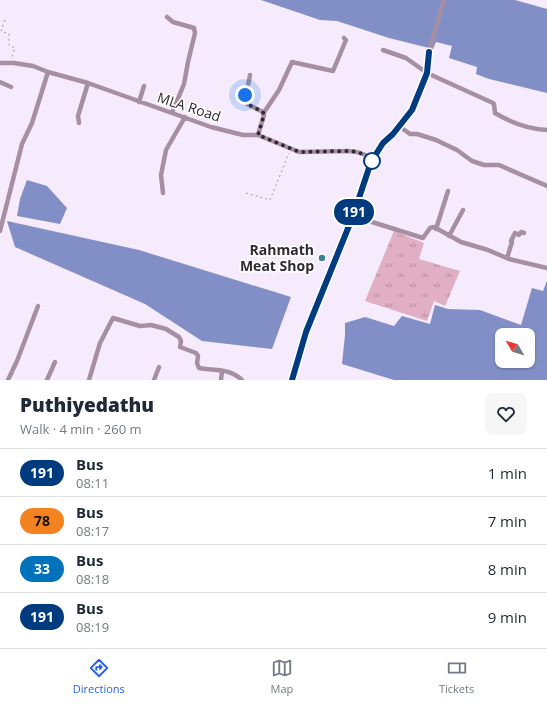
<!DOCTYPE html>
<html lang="en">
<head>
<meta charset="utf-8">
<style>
	body { margin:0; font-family:"Open Sans",sans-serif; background:#f6f6f7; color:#1f2937; height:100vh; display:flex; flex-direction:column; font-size:15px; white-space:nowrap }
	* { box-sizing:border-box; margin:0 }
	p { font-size:13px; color:#747a83 }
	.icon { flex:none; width:22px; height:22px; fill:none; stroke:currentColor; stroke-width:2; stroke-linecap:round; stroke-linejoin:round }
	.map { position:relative; height:380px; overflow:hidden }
	.drawer { display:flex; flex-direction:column; background:#fff; flex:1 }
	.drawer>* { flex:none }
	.badge { padding:0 8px; border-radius:13px; font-size:14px; line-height:26px }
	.needle { width:26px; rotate:308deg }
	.tools { position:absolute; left:495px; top:328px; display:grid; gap:8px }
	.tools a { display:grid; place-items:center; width:40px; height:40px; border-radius:8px; background:#fff; box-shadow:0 1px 3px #0004; font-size:20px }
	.you { position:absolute; width:20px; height:20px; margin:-10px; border:3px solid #fff; border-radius:50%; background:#1a73e8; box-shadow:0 0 0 6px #1a73e833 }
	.map>.badge { position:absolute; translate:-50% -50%; box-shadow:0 0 0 2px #fff }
	.round { display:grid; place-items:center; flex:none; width:42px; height:42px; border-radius:8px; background:#f6f6f7 }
	.summary { display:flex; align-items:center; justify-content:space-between; height:68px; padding:0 20px }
	h1 { font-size:19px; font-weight:800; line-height:30px }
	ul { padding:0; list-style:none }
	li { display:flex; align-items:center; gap:12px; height:48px; padding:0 20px; border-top:1px solid #e0e1e3 }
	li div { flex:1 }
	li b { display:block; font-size:15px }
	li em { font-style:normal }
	li .badge { min-width:44px; font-weight:700; text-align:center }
	.tab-bar { display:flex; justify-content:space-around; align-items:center; height:56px; border-top:1px solid #e0e1e3; background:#fff; font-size:11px; color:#747a83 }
	.tab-bar a { display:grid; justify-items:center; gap:2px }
	.tab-bar .on { color:#2563eb }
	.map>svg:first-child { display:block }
	.grass { fill:url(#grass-tufts) }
	.water { fill:#828fc6; fill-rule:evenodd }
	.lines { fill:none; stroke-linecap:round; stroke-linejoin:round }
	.path { stroke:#a097a5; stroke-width:1; stroke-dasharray:2 3; stroke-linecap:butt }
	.street { stroke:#a68fa2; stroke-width:4.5 }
	.line-casing { stroke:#fff; stroke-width:9 }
	.line { stroke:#003b80; stroke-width:6 }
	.walk { stroke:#302934; stroke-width:4; stroke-dasharray:0 7.2 }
	.stop-dot { fill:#fff; stroke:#003b80; stroke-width:2 }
	.poi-dot { fill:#3d8090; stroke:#fff; stroke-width:1.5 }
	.labels { text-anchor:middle; stroke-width:3.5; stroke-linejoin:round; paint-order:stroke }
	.street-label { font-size:14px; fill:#302934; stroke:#fff }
	.poi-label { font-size:14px; font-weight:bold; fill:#302934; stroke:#fff; text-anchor:end }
</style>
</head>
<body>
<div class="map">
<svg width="547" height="380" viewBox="0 0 547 380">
	<defs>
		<pattern id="grass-tufts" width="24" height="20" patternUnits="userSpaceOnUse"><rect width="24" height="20" fill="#e1afc4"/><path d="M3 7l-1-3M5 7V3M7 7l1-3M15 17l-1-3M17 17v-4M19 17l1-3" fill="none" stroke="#b78ea0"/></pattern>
	</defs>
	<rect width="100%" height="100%" fill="#f5ebfc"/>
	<path class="grass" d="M394 231 424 243 419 259 460 271 445 306 434 301 427 321 365 301Z"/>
	<path class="water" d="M261 0H515L547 9V93L489 79 476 74 477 67 449 58 452 46 436 42 433 49 389 38 337 21 320 20Z
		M27 180 47 186 67 208 60 224 17 216 20 199Z
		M7 221 139 250 291 297 272 349 202 341 145 304 15 247Z
		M547 281V380H394L342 364 345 335V323L365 317 394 326 402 316 430 324 435 305 448 309 480 310 521 325 532 288 543 291ZM502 335H528V361H502Z"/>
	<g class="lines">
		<path class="path" d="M5 20 1 31 9 34V45L15 48 12 57
			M246 193 270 200 289 153"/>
		<path class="street" d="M167 17 173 22 194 28 195 33 188 62 184 84 172 113
			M383 50 406 58 427 73 493 103 494 104 495 113C510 122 529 129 547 130
			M0 63H14L33 66 48 72 88 83 211 127 243 135H258L299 152 348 151 357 152 374 158
			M250 75C249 84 245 93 245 103L263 112 264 115 258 135
			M0 82 11 87
			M139 102 144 86
			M263 114 279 90 292 62 333 71 346 40 344 38
			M79 123 78 116 88 83
			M399 126 410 134H417L436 140 457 150 472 161 484 165H499L547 186
			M163 193 161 175 166 150 185 117
			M353 216 423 238 430 228 434 227 461 242 488 250 509 259 547 268
			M436 229 448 191
			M0 231 22 144 32 123 48 72
			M449 236 463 210
			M507 258 512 242 511 241 515 233 519 235 521 232 524 233
			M8 380 17 361 38 306
			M47 380 55 362
			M89 380 100 343 113 318 140 326 151 325 166 329 179 337 181 341 180 347 196 353 198 356 197 363 199 368C214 371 230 368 242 380
			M154 380 159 367
			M221 380 222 371
			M292 380 307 332 353 216 371 162 383 143 393 134 412 110 427 73 429 52 444 0"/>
	</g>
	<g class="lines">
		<defs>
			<path id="line" d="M292 380 306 332 353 216 371 162 383 143 393 134 412 110 427 73 429 52"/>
		</defs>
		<use href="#line" class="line-casing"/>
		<use href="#line" class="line"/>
		<path class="walk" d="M245 95V103L263 112 264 115 258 135 299 152 348 151 357 152 374 158 371 162 372 161"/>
	</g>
	<circle class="stop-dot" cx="372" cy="161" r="8"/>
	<circle class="poi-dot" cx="322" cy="258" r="4"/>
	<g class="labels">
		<g class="street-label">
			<text transform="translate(189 107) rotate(18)" y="5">MLA Road</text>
		</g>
		<g class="poi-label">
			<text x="314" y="255">Rahmath<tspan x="314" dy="16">Meat Shop</tspan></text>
		</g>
	</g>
</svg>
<div class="tools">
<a><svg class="needle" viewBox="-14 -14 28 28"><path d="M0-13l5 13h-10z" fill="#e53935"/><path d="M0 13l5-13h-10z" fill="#747a83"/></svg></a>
</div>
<div class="you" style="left:245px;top:95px"></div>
<b class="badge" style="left:354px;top:212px;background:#003b80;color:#fff">191</b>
</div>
<section class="drawer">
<div class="summary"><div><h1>Puthiyedathu</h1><p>Walk · 4 min · 260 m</p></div><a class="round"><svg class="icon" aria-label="heart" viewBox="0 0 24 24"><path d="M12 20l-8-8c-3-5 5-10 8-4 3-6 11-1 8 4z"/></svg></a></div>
<ul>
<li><span class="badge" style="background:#003b80;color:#fff">191</span><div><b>Bus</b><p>08:11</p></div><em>1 min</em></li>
<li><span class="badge" style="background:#f58220;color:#111">78</span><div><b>Bus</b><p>08:17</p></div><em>7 min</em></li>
<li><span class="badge" style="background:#0072bc;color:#fff">33</span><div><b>Bus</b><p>08:18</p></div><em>8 min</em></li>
<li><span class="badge" style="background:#003b80;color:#fff">191</span><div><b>Bus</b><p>08:19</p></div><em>9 min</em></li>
</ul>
</section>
<nav class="tab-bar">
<a class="on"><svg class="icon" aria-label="directions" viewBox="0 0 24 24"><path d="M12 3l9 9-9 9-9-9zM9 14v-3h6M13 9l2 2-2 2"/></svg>Directions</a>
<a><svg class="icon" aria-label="map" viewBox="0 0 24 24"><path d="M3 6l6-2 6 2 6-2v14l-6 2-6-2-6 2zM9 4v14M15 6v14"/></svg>Map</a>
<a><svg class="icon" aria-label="tickets" viewBox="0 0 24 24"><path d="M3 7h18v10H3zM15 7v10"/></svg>Tickets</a>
</nav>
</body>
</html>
